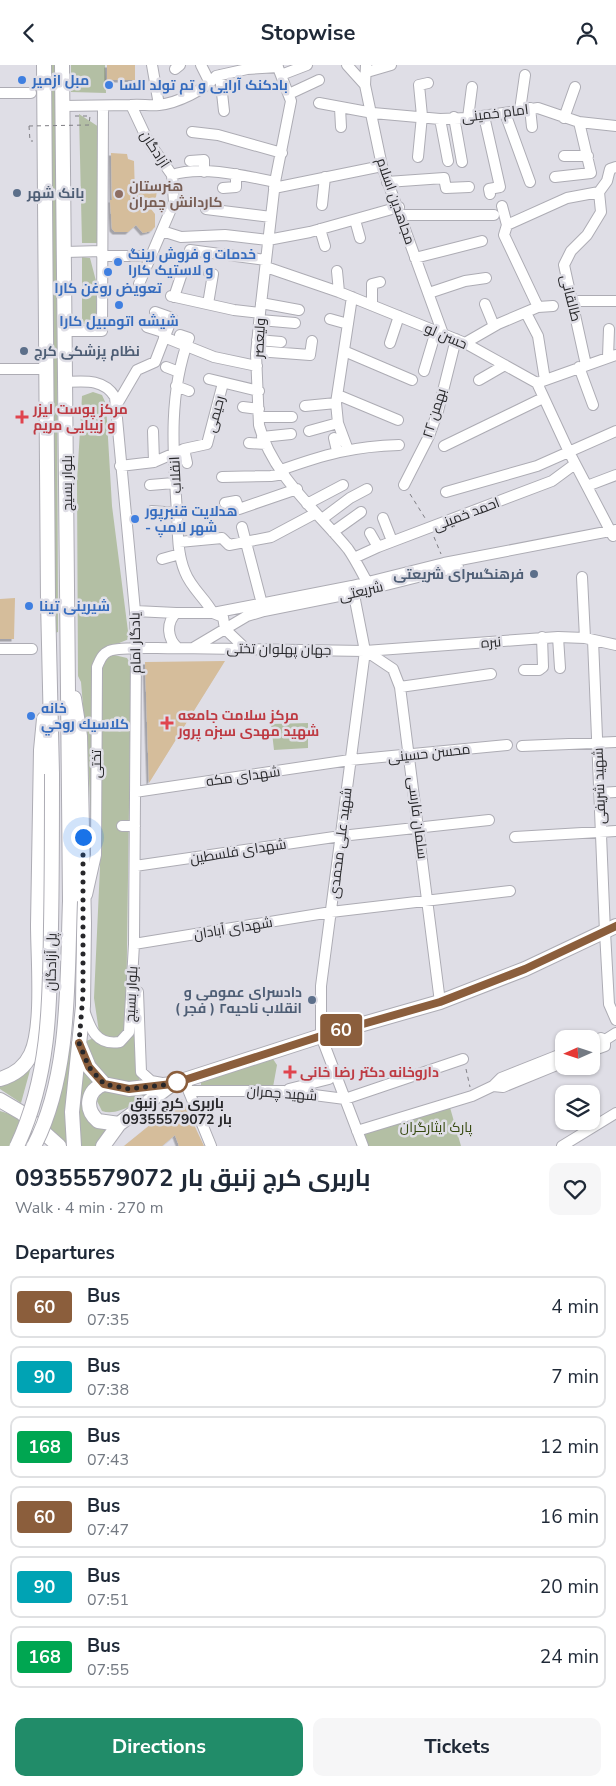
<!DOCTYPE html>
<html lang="en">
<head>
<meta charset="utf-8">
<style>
	body { margin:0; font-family:"Nunito Sans",Cairo,sans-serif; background:#f6f6f7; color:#1f2937; height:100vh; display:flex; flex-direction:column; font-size:19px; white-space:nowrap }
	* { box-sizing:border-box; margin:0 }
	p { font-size:16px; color:#747a83 }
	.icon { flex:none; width:28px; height:28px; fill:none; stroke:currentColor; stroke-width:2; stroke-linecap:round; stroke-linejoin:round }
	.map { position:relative; height:1081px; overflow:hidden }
	.side { display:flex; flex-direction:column; background:#fff; flex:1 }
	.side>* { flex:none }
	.badge { padding:0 10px; border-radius:4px; font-size:18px; line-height:32px }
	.needle { width:32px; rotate:267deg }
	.fabs { position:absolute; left:555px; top:965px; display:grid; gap:10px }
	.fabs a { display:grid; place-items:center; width:45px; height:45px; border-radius:10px; background:#fff; box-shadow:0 1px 4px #0004; font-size:25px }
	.you { position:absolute; width:25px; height:25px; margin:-12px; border:4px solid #fff; border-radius:50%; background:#1a73e8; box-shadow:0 0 0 8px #1a73e833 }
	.map>.badge { position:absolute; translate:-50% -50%; box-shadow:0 0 0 2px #fff }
	h2 { padding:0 15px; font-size:19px; line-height:45px }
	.round { display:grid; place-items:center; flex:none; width:52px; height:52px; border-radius:10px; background:#f6f6f7 }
	.summary { display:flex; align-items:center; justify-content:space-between; height:85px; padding:0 15px }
	h1 { font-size:24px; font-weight:700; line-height:38px }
	.cta { display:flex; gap:10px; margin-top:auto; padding:10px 15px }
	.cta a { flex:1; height:58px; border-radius:10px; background:#218c69; color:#fff; font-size:20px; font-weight:700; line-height:58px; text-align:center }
	.cta a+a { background:#f6f6f7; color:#1f2937 }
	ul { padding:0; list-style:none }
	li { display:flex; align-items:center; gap:15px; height:62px; margin:0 10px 8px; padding:0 5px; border:2px solid #e0e1e3; border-radius:10px }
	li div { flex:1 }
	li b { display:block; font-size:19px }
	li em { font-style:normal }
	li .badge { min-width:55px; font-weight:700; text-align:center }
	header { display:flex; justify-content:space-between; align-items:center; height:65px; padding:0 15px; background:#fff; font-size:22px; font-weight:700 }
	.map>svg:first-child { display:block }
	.green { fill:#b3bfa4 }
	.building { fill:#d5bd9b; filter:url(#shadow) }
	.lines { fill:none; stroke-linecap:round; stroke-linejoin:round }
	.minor-casing { stroke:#adacb4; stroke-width:12 }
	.major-casing { stroke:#adacb4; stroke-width:16 }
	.path { stroke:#7f7e84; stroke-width:1; stroke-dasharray:4 4; stroke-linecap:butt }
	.minor { stroke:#fff; stroke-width:10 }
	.major { stroke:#fff; stroke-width:14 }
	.major-bridge-casing { stroke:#adacb4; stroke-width:16; stroke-linecap:butt }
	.path-bridge { stroke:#7f7e84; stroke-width:1; stroke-dasharray:4 4; stroke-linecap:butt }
	.major-bridge { stroke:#fff; stroke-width:14 }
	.line-casing { stroke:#fff; stroke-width:11 }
	.line { stroke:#8b5e3c; stroke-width:8 }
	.walk { stroke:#27272a; stroke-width:5; stroke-dasharray:0 9 }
	.shop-dot { fill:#3f7fe0; stroke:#dfdee6; stroke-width:2 }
	.service-dot { fill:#5c6f8a; stroke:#dfdee6; stroke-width:2 }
	.education-dot { fill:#8d6e63; stroke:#dfdee6; stroke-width:2 }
	.health-dot { fill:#e0444e; stroke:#dfdee6; stroke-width:2 }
	.stop-dot { fill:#fff; stroke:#8b5e3c; stroke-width:2.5 }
	.labels { text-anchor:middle; stroke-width:5; stroke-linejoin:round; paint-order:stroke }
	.shop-label { font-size:14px; font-weight:bold; fill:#366cbe; stroke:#dfdee6; text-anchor:start }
	.street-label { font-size:14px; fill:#27272a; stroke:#dfdee6 }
	.education-label { font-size:14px; font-weight:bold; fill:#785e54; stroke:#dfdee6; text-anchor:start }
	.service-label { font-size:14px; font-weight:bold; fill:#4e5e75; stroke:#dfdee6; text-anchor:start }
	.health-label { font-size:14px; font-weight:bold; fill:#be3a42; stroke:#dfdee6; text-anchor:start }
	.stop-label { font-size:14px; font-weight:bold; fill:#27272a; stroke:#dfdee6 }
	.park-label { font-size:14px; fill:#364910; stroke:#dfdee6 }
</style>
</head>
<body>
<header><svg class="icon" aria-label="back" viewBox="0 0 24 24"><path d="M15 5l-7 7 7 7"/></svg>Stopwise<svg class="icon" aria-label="person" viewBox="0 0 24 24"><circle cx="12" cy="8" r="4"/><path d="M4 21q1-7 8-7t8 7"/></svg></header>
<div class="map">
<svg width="616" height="1081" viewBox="0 0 616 1081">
	<defs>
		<filter id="shadow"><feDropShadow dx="-2.5" dy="2.5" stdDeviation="0" flood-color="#0004"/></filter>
	</defs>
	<rect width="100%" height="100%" fill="#dfdee6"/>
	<path class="green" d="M51 0H56L58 567 55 568Z
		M71 0H105L106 28 71 27Z
		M79 49 99 62V178H82Z
		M82 192 90 193 96 216 97 259H82Z
		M93 327 102 330 106 339 112 441 129 574 102 585 92 782 89 712 81 617 78 611 77 416 82 331Z
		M114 590 127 593 131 600 126 955 123 970 111 974 99 967 94 933 100 802 102 600 108 592Z
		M308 658V683L274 685 271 659Z
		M134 954 137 1003 140 1017C103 1024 99 1006 86 976L94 973 110 982Z
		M67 979 74 982 71 1081H66L48 1066Z
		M271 991 277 1000 273 1022 201 1023V1016Z
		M84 996 98 1017 86 1032 108 1062 96 1081H79L76 1068Z
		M32 998 21 1038 0 1024V1018Z
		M103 1024 154 1028C140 1035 118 1052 102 1046L97 1036Z
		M449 1039 461 1081H363L357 1066Z
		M0 1046 23 1053 9 1081H0Z"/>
	<path class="building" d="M107 0H135V15H107Z
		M111 88 127 89 128 94 134 96 135 129 147 118 152 119 157 126 156 132 151 137V144L155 149V162L151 166 143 168 136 160 128 167H115L112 164 110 135H112Z
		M15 533 14 574H0V534Z
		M225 596 149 718 145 597Z
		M182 1034 204 1081H179L175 1070 162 1081H124Z"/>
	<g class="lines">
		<defs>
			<path id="minor" d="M152 0 159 40
				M201 0 210 18
				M277 0 291 36 275 117 260 248 256 289 259 360C272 410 317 446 348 484 355 494 361 506 367 517
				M347 0 365 20
				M366 0 365 20 382 101 443 269
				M175 4 180 0
				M367 7 391 0
				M220 10 224 46
				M281 10 307 0
				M0 28H31
				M289 29 319 15
				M319 38 373 48 440 54 468 53 538 43 579 57 616 61
				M131 40C140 39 150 41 159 40 177 38 205 25 216 11L247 4 278 2
				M62 41 131 40 148 76 172 110 174 137 139 219
				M340 43 341 62
				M530 43 532 62
				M520 45 525 10
				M505 48 530 117
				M484 51 500 122 489 124 490 129
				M454 52 462 97
				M468 53 472 22
				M564 53 575 22
				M440 54 448 96
				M192 67 218 70 282 88
				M564 91H588
				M418 92 422 51 419 20 428 18
				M190 96 204 95V107
				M172 110C201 100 246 111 275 117
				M555 112 591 108 579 57
				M387 117 444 113 446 123 469 122
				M223 123 236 122V109
				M274 123 382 101
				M322 140 325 112
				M502 141 507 160
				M206 144 271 152
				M401 150H494
				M355 155 360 173
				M320 164 325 181
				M162 166 181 172 225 170 268 175 310 167 399 142
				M190 185 266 195
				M65 187 102 186
				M102 191H151
				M415 193 482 176
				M266 202 339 227 465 278 537 318
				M337 206 339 227
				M429 228 465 216 486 213
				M171 231 234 245 260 248
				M174 232 181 211
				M573 236H616
				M261 238 299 245
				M208 239 213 209 209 208
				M485 239 494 261
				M372 240V219L380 217
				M538 242 504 170 507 160 567 133 599 127
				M526 248 538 271 545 315
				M330 254 348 259
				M260 255 295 258
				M147 262 166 268
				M66 266H102L103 41
				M180 270 189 273C168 329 173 388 177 447 178 467 177 488 185 507 191 523 205 533 213 548L352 521 444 498 616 465
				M164 272 214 292 257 301
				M257 275 281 277
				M390 278 399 251
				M465 278 498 259 538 242 553 241
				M257 286 310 290 312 276
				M344 286 412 315
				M608 292 609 264
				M586 300 564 200 571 186 587 170 601 147 599 127 607 116 610 104 616 102
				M166 302 179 307
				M579 302 593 340
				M0 304H47
				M424 306 436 266
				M209 314 259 326
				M479 315 505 300
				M67 317C85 316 104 314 115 332L135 546 136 585 134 879 129 967 120 977C96 981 90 963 84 945
				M537 318 569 387 613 471
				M537 318 616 290
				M176 321 189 326
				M338 330 398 355
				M116 341 137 305 155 297 172 253 155 247
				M305 341 336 338
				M243 342 259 344
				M259 352H292
				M153 366 154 397
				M309 366 338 358
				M262 372 291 369
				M334 373 337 386
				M249 378 266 379
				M444 381 543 333
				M184 384 187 398
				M348 385 338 358 336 338 352 232
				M120 401 154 397 184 384 207 379 223 318
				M281 405C323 390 354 381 399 380
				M222 412 271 411 284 409
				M150 420 174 418
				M404 420 429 371 438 346 456 274
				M587 421 616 410
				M446 427 537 401 616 366
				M225 438 236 436 239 444 297 424
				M307 439 343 420
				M152 446 177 448
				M383 453 392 476
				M322 454 350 433 367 424
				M242 462 262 539
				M333 467 361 447
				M370 468 378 482
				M179 477 222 473 229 480 271 472 316 448
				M354 493 378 482 552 416 575 399
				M162 494 180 489
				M582 512 585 573
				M355 535 365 586 321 921V971L363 1081
				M135 546 176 548
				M558 572 560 603
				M593 575 605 867 609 939 616 955
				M193 583 225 564 223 552 213 548H176C166 558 167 574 178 583L365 586 558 572 585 573 616 580
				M0 584H32
				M246 584 225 564 247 551 264 546 354 528 458 502
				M366 586 393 604 400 622 440 937
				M524 605H539L543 602 542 572
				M400 622 491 609
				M522 681 616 677
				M135 727 350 695 507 680
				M599 728 616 727
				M122 761H135
				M515 772 616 766
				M135 801 341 771 489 755
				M87 830 96 790 97 602C100 595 102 589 109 586 122 581 163 584 178 583
				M134 879 331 847 510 826
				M138 927 141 1007 151 1016 162 1018
				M591 977 601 973 605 975 616 968
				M591 986 605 981V975
				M493 1021 503 1022 564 997
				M187 1022 211 1081
				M289 1024 329 1014
				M189 1026H283L345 1034 463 994
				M357 1066 472 1031 493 1021 501 1013 564 988
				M562 1081 616 1048"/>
			<path id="major" d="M44 0 48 536 52 709
				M62 0 70 836
				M74 633 80 671 84 858 83 941 72 1047 74 1081
				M79 978 89 1002 104 1019 129 1024 172 1019 321 971 440 937 525 904 616 861
				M0 1014C14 1010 25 1002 31 989 44 962 38 892 38 860 39 802 40 744 41 685L44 654
				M104 1019C87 1025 84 1044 98 1056L119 1059
				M0 1035 22 1048 59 1081
				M103 1081 119 1059 172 1019"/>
		</defs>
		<use href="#minor" class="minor-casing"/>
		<use href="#major" class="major-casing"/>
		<path class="path" d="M75 51H90L89 60
			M29 61 30 76H33
			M410 429 425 453
			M434 472 441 489
			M466 1004 470 1022"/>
		<use href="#minor" class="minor"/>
		<use href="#major" class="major"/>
		<defs>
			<path id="major-bridge" d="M17 1081C50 1011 50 937 51 861 52 810 52 760 52 709
				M34 1081C71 1010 67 914 70 836"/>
		</defs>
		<use href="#major-bridge" class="major-bridge-casing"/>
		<path class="path-bridge" d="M29 61 89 60"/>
		<use href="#major-bridge" class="major-bridge"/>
	</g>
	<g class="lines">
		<defs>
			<path id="line" d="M79 978 89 1002 104 1019 129 1024 172 1019 321 971 440 937 525 904 616 861"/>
		</defs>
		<use href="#line" class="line-casing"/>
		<use href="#line" class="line"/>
		<path class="walk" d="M83 772V929L79 978 89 1002 104 1019 129 1024 172 1019 181 1016 177 1017"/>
	</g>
	<g class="shop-dot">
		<circle cx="22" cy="15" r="5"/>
		<circle cx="109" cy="20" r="5"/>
		<circle cx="118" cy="197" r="5"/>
		<circle cx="108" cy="207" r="5"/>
		<circle cx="119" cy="240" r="5"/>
		<circle cx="135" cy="454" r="5"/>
		<circle cx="29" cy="541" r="5"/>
		<circle cx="31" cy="651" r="5"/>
	</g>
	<g class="service-dot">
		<circle cx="17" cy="128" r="5"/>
		<circle cx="24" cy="286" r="5"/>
		<circle cx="534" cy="509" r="5"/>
		<circle cx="312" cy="935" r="5"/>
	</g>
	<circle class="education-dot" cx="119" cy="129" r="5"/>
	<g class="health-dot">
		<path d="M19.5 344.5h5v5h5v5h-5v5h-5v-5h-5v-5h5z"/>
		<path d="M164.5 650.5h5v5h5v5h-5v5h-5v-5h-5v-5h5z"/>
		<path d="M287.5 999.5h5v5h5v5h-5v5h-5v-5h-5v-5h5z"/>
	</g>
	<circle class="stop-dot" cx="177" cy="1017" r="10"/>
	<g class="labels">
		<g class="shop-label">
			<text x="32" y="20">مبل ازمیر</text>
			<text x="119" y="25">بادکنک آرایی و تم تولد السا</text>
			<text x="128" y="194">خدمات و فروش رینگ<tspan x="128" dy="16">و لاستیک کارا</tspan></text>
			<text x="108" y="228" text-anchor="middle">تعویض روغن کارا</text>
			<text x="119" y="261" text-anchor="middle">شیشه اتومبیل کارا</text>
			<text x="145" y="451">هدلایت قنبرپور<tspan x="145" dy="16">- شهر لامپ</tspan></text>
			<text x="39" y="546">شیرینی تینا</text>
			<text x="41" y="648">خانه<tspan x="41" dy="16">كلاسيك روحي</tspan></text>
		</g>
		<g class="street-label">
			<text transform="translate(495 48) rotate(-7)" y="5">امام خمینی</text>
			<text transform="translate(155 84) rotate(57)" y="5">آزادگان</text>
			<text transform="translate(396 136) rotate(71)" y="5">مجاهدین اسلام</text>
			<text transform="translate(571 233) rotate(76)" y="5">طالقانی</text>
			<text transform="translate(446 271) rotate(23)" y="5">حسن لو</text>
			<text transform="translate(259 273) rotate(-87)" y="5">ولیعصر</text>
			<text transform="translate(434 348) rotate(-73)" y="5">۲۲ بهمن</text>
			<text transform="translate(215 349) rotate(-75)" y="5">رحیمی</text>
			<text transform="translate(175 410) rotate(-93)" y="5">انقلاب</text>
			<text transform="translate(67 418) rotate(-90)" y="5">بلوار بسیج</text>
			<text transform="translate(466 449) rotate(-21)" y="5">احمد خمینی</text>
			<text transform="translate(361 526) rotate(-13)" y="5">شریعتی</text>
			<text transform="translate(491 577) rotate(-5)" y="5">نبره</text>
			<text transform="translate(135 578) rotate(-91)" y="5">یادگار امام</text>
			<text transform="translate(279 584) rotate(1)" y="5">جهان پهلوان تختی</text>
			<text transform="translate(429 688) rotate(-6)" y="5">محسن حسینی</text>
			<text transform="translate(96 699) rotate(-90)" y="5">تختی</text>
			<text transform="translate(243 711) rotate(-8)" y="5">شهدای مکه</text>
			<text transform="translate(599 721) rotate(-92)" y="5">شهید شریفی</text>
			<text transform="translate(418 753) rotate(83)" y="5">سلمان فارسی</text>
			<text transform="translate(340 778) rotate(-83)" y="5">شهید علی محمدی</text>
			<text transform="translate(238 786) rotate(-9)" y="5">شهدای فلسطین</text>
			<text transform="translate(233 863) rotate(-9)" y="5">شهدای آبادان</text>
			<text transform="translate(51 897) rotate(-89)" y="5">پل آزادگان</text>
			<text transform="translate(131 929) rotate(-87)" y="5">بلوار بسیج</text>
			<text transform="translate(282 1028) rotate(4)" y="5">شهید چمران</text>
		</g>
		<g class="education-label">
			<text x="129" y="126">هنرستان<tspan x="129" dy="16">کاردانش چمران</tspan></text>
		</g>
		<g class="service-label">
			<text x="27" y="133">بانک شهر</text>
			<text x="34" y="291">نظام پزشکی کرج</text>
			<text x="524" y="514" text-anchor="end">فرهنگسرای شریعتی</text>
			<text x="302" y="932" text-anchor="end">دادسرای عمومی و<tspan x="302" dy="16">انقلاب ناحیه۲ ( فجر )</tspan></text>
		</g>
		<g class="health-label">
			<text x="33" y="349">مرکز پوست لیزر<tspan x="33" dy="16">و زیبایی مریم</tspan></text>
			<text x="178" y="655">مرکز سلامت جامعه<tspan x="178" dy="16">شهید مهدی سبزه پرور</tspan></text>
			<text x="300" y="1012">داروخانه دکتر رضا خانی</text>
		</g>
		<g class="stop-label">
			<text x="177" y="1043">باربری کرج زنبق<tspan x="177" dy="16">بار 09355579072</tspan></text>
		</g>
		<g class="park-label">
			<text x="436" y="1067">پارک ایثارگران</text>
		</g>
	</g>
</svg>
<div class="fabs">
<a><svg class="needle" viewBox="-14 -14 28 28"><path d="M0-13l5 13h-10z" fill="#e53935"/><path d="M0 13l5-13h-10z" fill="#747a83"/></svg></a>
<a><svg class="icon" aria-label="layers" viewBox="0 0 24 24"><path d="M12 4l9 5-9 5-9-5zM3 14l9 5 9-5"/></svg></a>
</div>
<div class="you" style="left:83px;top:772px"></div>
<b class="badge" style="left:341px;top:965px;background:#8b5e3c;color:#fff">60</b>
</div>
<section class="side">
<div class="summary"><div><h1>باربری کرج زنبق بار 09355579072</h1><p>Walk · 4 min · 270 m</p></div><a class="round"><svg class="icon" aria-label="heart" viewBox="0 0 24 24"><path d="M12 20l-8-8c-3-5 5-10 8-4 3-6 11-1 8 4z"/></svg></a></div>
<h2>Departures</h2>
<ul>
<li><span class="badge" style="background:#8b5e3c;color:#fff">60</span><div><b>Bus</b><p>07:35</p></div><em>4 min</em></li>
<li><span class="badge" style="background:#00a3b4;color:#fff">90</span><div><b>Bus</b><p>07:38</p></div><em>7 min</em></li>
<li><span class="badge" style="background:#00a651;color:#fff">168</span><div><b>Bus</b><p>07:43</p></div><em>12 min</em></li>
<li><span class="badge" style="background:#8b5e3c;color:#fff">60</span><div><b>Bus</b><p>07:47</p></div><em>16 min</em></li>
<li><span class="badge" style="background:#00a3b4;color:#fff">90</span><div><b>Bus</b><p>07:51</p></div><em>20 min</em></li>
<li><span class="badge" style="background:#00a651;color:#fff">168</span><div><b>Bus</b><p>07:55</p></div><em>24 min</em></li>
</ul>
<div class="cta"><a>Directions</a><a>Tickets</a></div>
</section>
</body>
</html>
